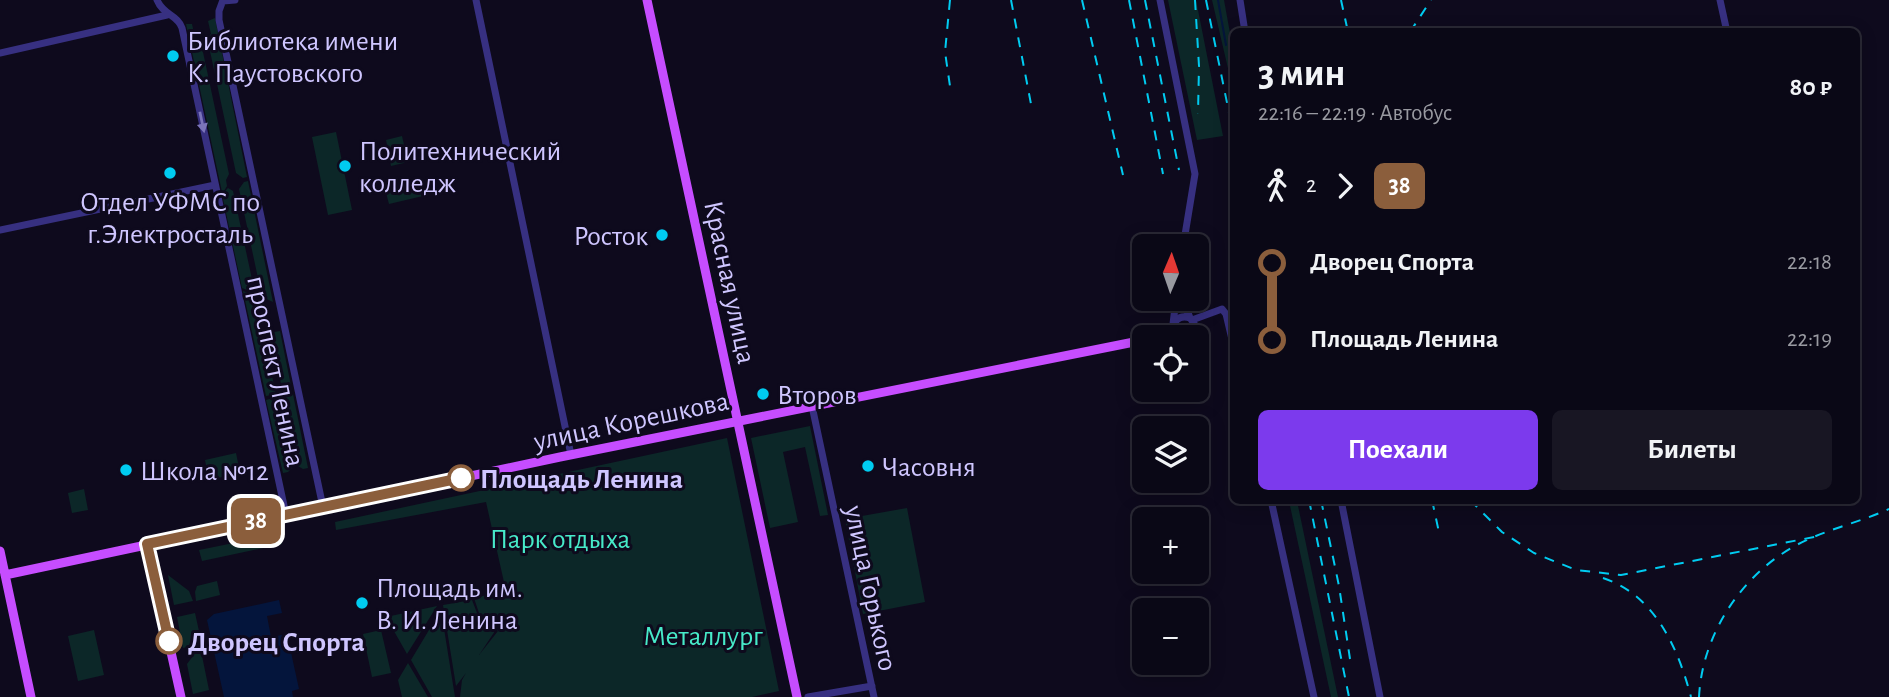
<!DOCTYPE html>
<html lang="ru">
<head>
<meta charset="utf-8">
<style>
	body { margin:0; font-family:"Alegreya Sans",sans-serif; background:#181623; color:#f1f3f6; height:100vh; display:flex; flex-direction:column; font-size:26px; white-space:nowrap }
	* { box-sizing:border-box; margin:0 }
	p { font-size:23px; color:#999aa1 }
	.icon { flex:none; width:38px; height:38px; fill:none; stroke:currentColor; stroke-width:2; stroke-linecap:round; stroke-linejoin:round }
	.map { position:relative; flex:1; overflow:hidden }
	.details { position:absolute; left:1230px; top:28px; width:630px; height:476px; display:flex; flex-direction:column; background:#0a0816; border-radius:10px; box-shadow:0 4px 18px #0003,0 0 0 2px #2a2935 }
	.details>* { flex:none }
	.badge { padding:0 14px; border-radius:10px; font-size:24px; line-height:46px }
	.needle { width:46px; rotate:2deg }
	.fabs { position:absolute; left:1132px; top:234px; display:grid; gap:14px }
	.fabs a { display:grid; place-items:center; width:77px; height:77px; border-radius:10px; background:#0a0816; box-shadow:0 4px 18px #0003,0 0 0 2px #2a2935; font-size:35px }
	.map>.badge { position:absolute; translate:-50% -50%; box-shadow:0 0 0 4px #fff }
	.legs { display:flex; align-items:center; gap:10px; height:77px; padding:0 28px; font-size:23px }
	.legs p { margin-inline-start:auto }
	.summary { display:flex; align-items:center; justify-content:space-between; height:119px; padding:0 28px }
	h1 { font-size:38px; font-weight:600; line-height:52px }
	.action { display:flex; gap:14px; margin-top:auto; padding:14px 28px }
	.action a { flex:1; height:80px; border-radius:10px; background:#7c3aed; color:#fff; font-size:28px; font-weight:600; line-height:80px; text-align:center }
	.action a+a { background:#181623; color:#f1f3f6 }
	ul { padding:0 28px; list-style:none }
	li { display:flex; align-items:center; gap:24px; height:77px; font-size:26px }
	li i { display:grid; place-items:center; width:10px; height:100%; margin:0 9px; background:currentColor }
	li i::after { content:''; width:18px; height:18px; margin:-9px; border:5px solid; border-radius:50%; background:#0a0816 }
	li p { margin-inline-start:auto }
	li:first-child i { background:linear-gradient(#0000 50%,currentColor 0) }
	li:last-child i { background:linear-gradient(currentColor 50%,#0000 0) }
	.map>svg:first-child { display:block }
	.green { fill:#0c2728 }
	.water { fill:#04153c }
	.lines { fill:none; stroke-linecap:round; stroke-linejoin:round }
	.stream { stroke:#04153c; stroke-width:2 }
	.minor { stroke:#373081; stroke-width:7 }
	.major { stroke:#c64dff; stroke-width:9 }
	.rail { stroke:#00ccf1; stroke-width:2; stroke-dasharray:10 9; stroke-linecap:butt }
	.oneway { fill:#7b74ba }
	.line-1-casing { stroke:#fff; stroke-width:16 }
	.line-1 { stroke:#8b5e3c; stroke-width:10 }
	.poi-dot { fill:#00ccf1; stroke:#0e0a1d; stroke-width:2.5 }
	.stop-1-dot { fill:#fff; stroke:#8b5e3c; stroke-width:3.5 }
	.labels { text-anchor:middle; stroke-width:6; stroke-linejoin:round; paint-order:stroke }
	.poi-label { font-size:28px; fill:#cfc6ff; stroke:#0e0a1d; text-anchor:start }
	.street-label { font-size:28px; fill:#cfc6ff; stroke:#0e0a1d }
	.stop-label { font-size:28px; font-weight:bold; fill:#cfc6ff; stroke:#0e0a1d; text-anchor:start }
	.park-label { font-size:28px; fill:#47eac9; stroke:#0e0a1d }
</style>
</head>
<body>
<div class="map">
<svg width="1889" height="697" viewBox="0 0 1889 697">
	<rect width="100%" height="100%" fill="#0e0a1d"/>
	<path class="green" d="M1168 0H1196L1223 136 1197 140Z
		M1212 0H1224L1234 55V94Z
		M215 18 247 177 243 178 236 173 207 37 211 34 208 21Z
		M186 24H192L195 38H200L229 174 226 180 227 186 224 191 222 192Z
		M336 132 352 210 328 215 312 137Z
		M402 136 408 162 391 166 386 140Z
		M248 181 273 302 262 297 239 189 244 182Z
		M419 181 423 196 389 204 385 189Z
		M228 188 233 191 255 293 242 288 222 194Z
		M243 291 255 296 261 325 258 334 264 340 276 394 266 396Z
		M280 331 292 391 283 393 271 338 274 332Z
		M293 394 308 468 303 469 298 466 283 396Z
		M277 397 292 468 288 472 283 473 266 400Z
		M810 426 828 515 820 516 805 447 783 452 798 522 770 528 751 438Z
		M727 438 779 691 752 697H460L462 680 466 673 456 686 443 605 472 600 477 613 495 631 479 655 498 631 479 613 474 598 506 591 486 502 336 530 335 522Z
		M236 453 240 473 209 480 205 460Z
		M84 489 88 510 72 513 68 493Z
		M1289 501H1297L1338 697H1331Z
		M907 508 925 602 863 614 845 519Z
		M279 534 282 544 202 561 199 550Z
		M168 575 189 591 193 601 174 605Z
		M217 581 220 595 196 601 195 592 197 586Z
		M437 606 407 654 386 617Z
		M441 610 455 697H432L411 660Z
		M195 613 201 640 195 641 196 645 183 648 177 617Z
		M94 630 104 675 78 681 68 636Z
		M381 630 391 673 372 677 363 634Z
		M201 651 209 690 193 694 187 664 193 656V653Z
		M408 663 428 697H402L398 680Z"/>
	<path class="water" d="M279 600 282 613 267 616 271 637 287 634 299 689 292 691 293 697H224L207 620 214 614Z"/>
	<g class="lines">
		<path class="stream" d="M1218 0 1226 45"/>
		<path class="minor" d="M157 0C163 15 178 15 182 28L286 515
			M223 0 219 11V20L323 507
			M476 0 571 455
			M1160 0 1195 174 1183 247
			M1240 0 1245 32
			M1720 0 1727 32
			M223 1 235 0
			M0 53 167 15
			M0 230 215 185
			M1183 299 1190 318
			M1192 320 1222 309 1226 314 1234 348
			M1173 324 1176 299
			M1180 338 1174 333C1171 322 1179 314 1190 318L1195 325 1194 332 1188 338
			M812 406 874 697
			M1271 500 1314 697
			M1341 500 1380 697
			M808 697 872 686"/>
		<path class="major" d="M647 0 797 697
			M1154 338 1174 333
			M147 544 181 697
			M0 551 31 697
			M5 575 560 457 1144 340"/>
		<path class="rail" d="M950 0 945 52 951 93
			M1011 0 1031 104
			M1082 0 1123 175
			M1129 0 1163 174
			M1145 0 1179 170
			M1195 0 1199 66 1198 114
			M1206 0 1234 137
			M1341 0 1348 32
			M1410 32 1431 0
			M1309 500 1349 697
			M1321 500 1339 586 1350 659
			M1432 500 1440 537
			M1470 500 1502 532 1534 553 1576 570 1621 575 1819 536
			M1603 578C1655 595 1678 648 1691 697
			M1699 697C1702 636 1740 577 1793 547 1823 530 1858 523 1889 509"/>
	</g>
	<defs><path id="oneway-solid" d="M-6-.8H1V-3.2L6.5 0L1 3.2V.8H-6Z" transform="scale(1.75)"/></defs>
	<use class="oneway" href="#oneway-solid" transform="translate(202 122) rotate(78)"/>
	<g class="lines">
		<defs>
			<path id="line-1" d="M169 641 147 544 461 478"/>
		</defs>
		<use href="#line-1" class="line-1-casing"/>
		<use href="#line-1" class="line-1"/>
	</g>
	<g class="poi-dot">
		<circle cx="173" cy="56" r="7"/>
		<circle cx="345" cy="166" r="7"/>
		<circle cx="170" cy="173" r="7"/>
		<circle cx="662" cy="235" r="7"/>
		<circle cx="763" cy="394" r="7"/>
		<circle cx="868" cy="466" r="7"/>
		<circle cx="126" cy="470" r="7"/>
		<circle cx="362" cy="603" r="7"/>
	</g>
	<g class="stop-1-dot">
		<circle cx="461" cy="478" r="12"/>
		<circle cx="169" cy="641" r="12"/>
	</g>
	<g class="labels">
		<g class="poi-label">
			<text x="187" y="50">Библиотека имени<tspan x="187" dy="32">К. Паустовского</tspan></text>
			<text x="359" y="160">Политехнический<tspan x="359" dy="32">колледж</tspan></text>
			<text x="170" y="211" text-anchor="middle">Отдел УФМС по<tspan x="170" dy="32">г.Электросталь</tspan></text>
			<text x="648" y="245" text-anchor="end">Росток</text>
			<text x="777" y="404">Второв</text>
			<text x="882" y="476">Часовня</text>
			<text x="140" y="480">Школа №12</text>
			<text x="376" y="597">Площадь им.<tspan x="376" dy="32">В. И. Ленина</tspan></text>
		</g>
		<g class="street-label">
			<text transform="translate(731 282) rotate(78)" y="10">Красная улица</text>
			<text transform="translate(277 371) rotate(78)" y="10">проспект Ленина</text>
			<text transform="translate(631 420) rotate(-12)" y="10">улица Корешкова</text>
			<text transform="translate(872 588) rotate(78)" y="10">улица Горького</text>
		</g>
		<g class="stop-label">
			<text x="480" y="488">Площадь Ленина</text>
			<text x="188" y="651">Дворец Спорта</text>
		</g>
		<g class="park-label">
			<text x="560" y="548">Парк отдыха</text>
			<text x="703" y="645">Металлург</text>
		</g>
	</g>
</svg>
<div class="fabs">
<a><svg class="needle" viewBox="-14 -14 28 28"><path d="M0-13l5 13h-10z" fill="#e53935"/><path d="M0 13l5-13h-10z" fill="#999aa1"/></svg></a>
<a><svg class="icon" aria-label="locate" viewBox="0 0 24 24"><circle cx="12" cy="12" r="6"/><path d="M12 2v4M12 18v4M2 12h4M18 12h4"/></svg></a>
<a><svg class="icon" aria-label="layers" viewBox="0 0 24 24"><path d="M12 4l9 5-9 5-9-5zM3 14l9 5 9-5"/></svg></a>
<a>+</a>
<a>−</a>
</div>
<b class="badge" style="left:256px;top:521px;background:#8b5e3c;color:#fff">38</b>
<section class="details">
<div class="summary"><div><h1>3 мин</h1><p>22:16 – 22:19 · Автобус</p></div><b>80 ₽</b></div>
<div class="legs"><svg class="icon" aria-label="walk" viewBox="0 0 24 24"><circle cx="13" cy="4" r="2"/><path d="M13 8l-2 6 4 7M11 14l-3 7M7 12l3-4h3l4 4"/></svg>2<svg class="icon" aria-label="forward" viewBox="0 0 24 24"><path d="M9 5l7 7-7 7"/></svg><b class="badge" style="background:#8b5e3c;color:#fff">38</b></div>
<ul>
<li><i style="color:#8b5e3c"></i><b>Дворец Спорта</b><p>22:18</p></li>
<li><i style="color:#8b5e3c"></i><b>Площадь Ленина</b><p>22:19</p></li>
</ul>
<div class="action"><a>Поехали</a><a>Билеты</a></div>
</section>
</div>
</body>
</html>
